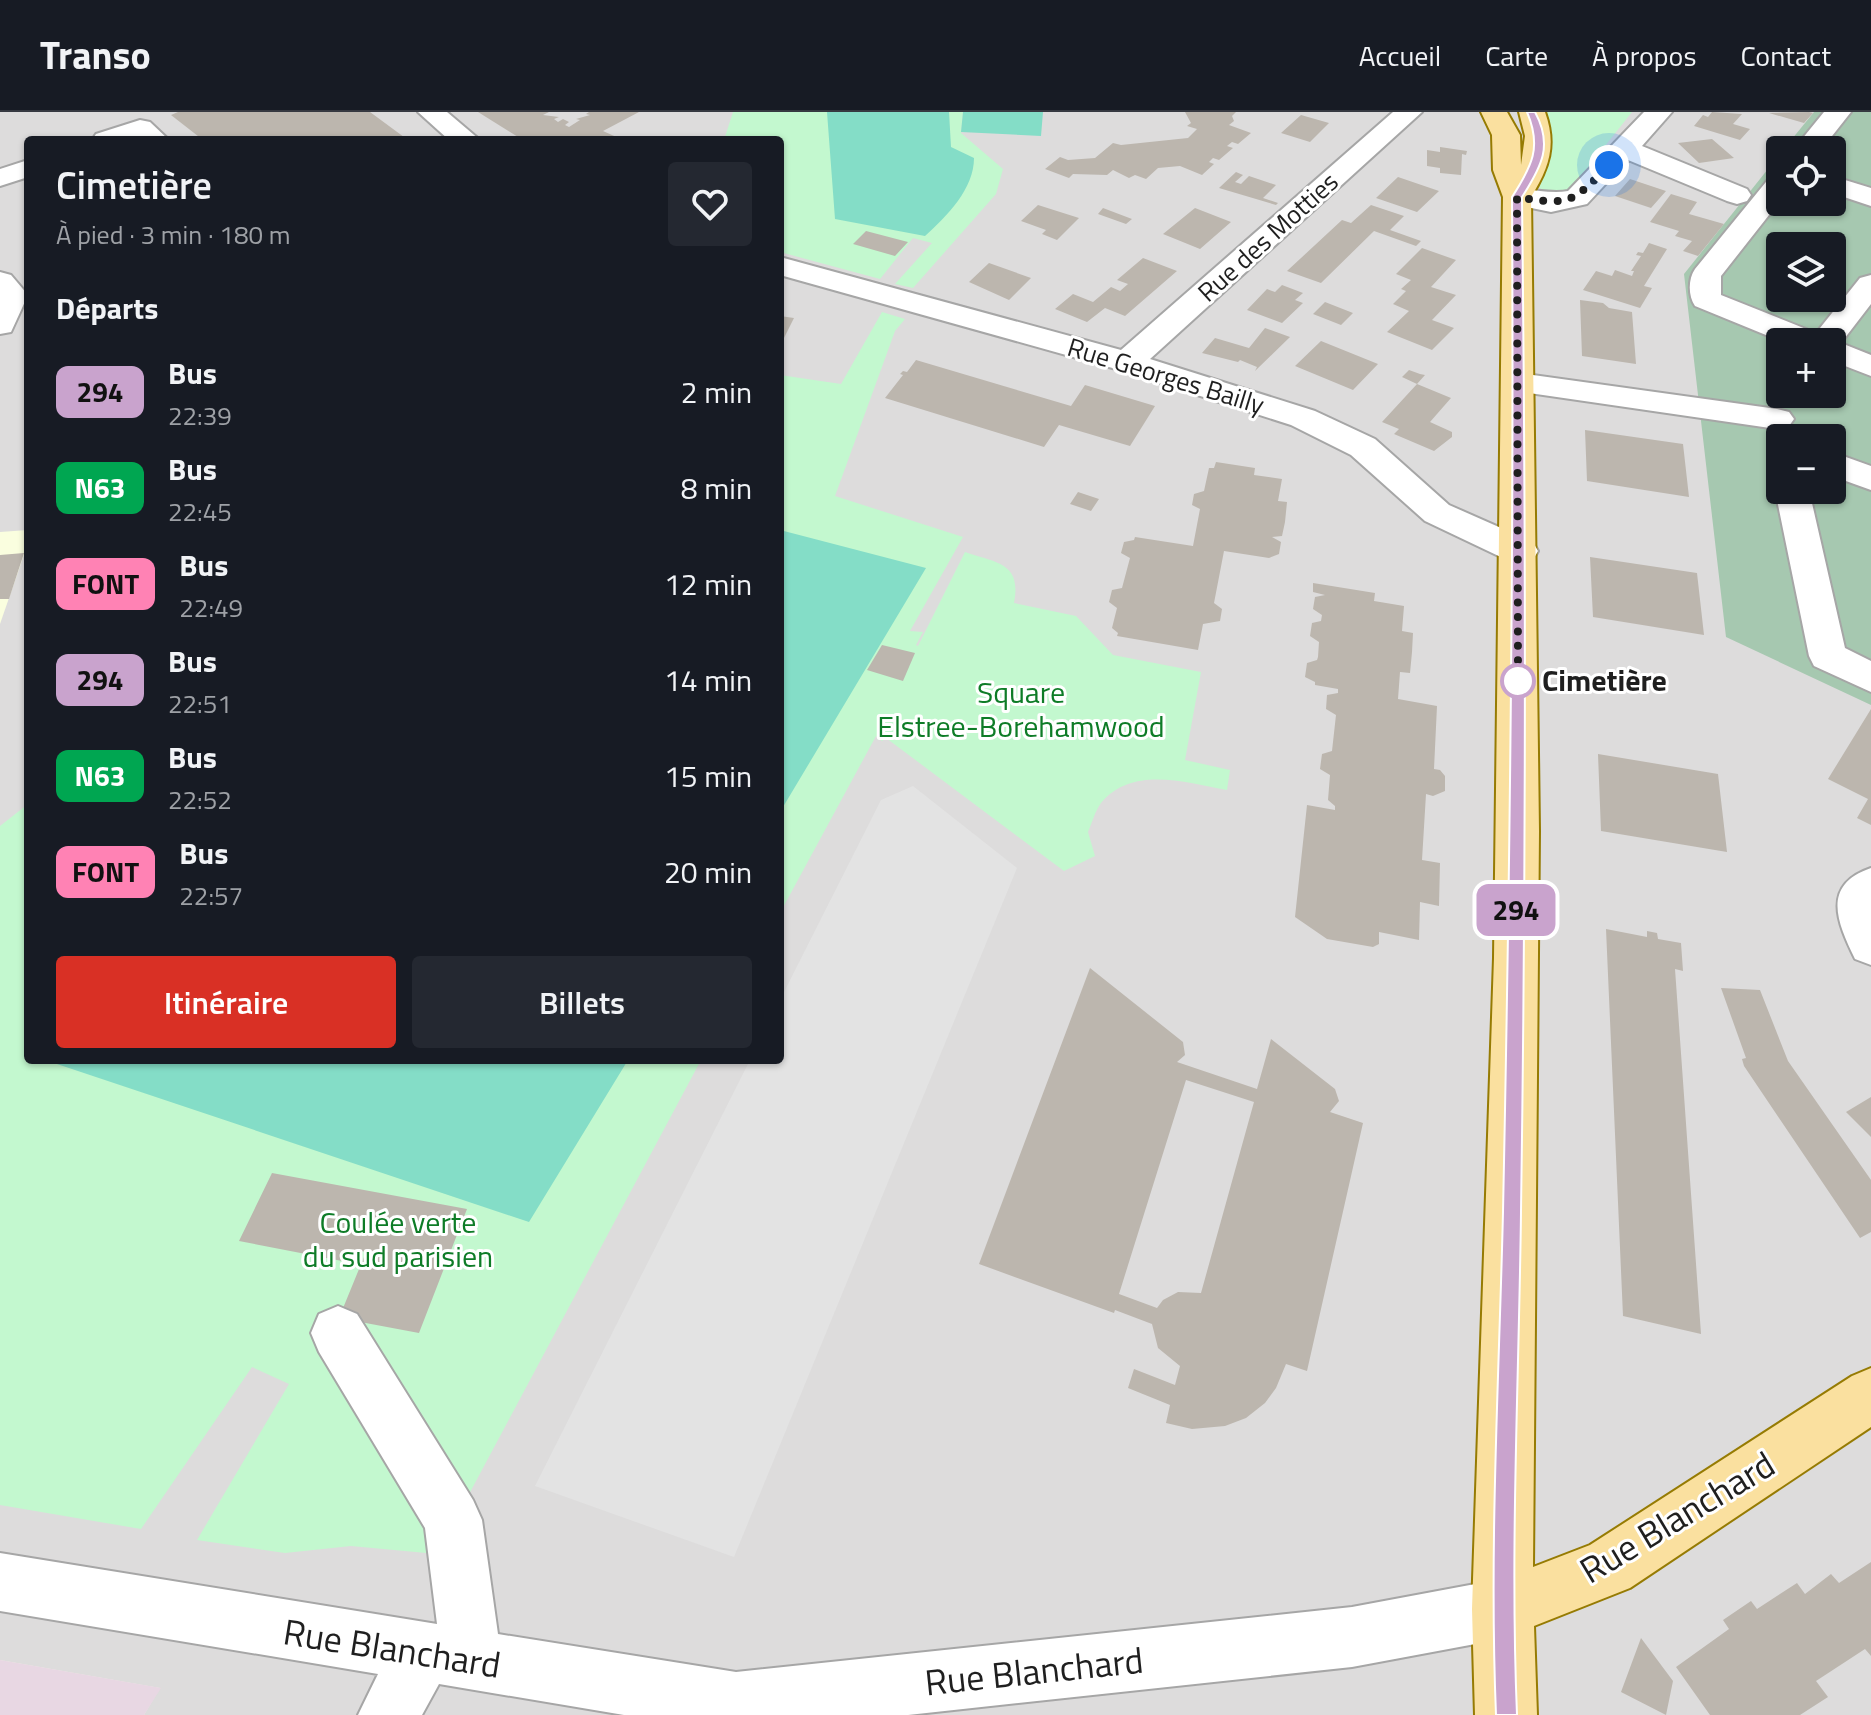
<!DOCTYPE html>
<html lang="fr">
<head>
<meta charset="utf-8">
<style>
	body { margin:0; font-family:"Titillium Web",sans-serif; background:#242831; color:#f1f3f6; height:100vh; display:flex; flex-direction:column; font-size:30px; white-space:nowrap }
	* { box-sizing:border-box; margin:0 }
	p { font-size:26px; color:#9ea1a6 }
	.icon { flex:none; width:44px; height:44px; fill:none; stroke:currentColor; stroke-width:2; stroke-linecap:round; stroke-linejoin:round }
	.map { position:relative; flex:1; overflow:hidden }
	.panel { position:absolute; left:24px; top:24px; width:760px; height:928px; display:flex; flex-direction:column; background:#171b24; border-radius:8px; box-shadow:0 2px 6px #0004 }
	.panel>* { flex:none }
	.badge { padding:0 16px; border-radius:12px; font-size:28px; line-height:52px }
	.controls { position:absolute; left:1766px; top:24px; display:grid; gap:16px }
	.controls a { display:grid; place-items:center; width:80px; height:80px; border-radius:8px; background:#171b24; box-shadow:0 2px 6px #0004; font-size:40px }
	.you { position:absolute; width:40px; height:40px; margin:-20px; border:6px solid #fff; border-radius:50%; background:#1a73e8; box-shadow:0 0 0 12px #1a73e833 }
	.map>.badge { position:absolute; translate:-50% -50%; box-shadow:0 0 0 4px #fff }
	h2 { padding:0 32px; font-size:30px; line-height:72px }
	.round { display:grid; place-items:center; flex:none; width:84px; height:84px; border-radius:8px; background:#242831 }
	.summary { display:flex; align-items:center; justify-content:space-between; height:136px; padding:0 32px }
	h1 { font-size:38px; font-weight:600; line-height:60px }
	.cta { display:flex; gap:16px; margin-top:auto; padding:16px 32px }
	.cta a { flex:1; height:92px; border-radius:8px; background:#d93025; color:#fff; font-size:32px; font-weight:600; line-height:92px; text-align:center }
	.cta a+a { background:#242831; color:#f1f3f6 }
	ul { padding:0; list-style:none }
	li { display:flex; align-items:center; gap:24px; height:96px; padding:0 32px }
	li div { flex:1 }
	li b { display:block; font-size:30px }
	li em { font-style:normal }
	li .badge { min-width:88px; font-weight:700; text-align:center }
	header { display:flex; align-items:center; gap:48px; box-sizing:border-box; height:112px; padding:0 40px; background:#171b24; border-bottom:2px solid #363941 }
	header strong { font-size:38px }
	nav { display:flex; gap:44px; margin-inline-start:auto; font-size:28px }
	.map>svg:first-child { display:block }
	.residential { fill:#dddcdc; fill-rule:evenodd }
	.industrial { fill:#e8d7e3 }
	.education { fill:#fafedf }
	.cemetery { fill:#a6c8b0; fill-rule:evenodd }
	.park { fill:#c3f8cf }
	.pitch { fill:#84ddc7 }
	.parking { fill:#e3e3e3 }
	.building { fill:#bcb6ae; fill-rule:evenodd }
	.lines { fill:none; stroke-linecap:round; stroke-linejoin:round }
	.minor-casing { stroke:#a6a6a6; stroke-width:4 }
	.major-casing { stroke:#967b03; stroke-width:4 }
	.minor { fill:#fff; fill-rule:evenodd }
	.major { fill:#fae09f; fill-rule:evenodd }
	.line { fill:#c9a3cd; stroke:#fff; stroke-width:2 }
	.walk { stroke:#1f1f1f; stroke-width:8; stroke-dasharray:0 14.4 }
	.stop-dot { fill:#fff; stroke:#c9a3cd; stroke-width:4 }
	.labels { text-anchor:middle; stroke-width:6; stroke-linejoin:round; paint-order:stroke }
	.far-street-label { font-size:26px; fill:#1f1f1f; stroke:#fff }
	.stop-label { font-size:30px; font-weight:bold; fill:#1f1f1f; stroke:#fff; text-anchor:start }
	.park-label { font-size:30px; fill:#0e7c27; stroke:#fff }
	.near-street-label { font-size:36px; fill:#1f1f1f; stroke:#fff }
</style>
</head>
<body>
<header>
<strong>Transo</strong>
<nav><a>Accueil</a><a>Carte</a><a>À propos</a><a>Contact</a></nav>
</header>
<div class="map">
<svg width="1871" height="1603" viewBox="0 0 1871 1603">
	<rect width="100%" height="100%" fill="#efede5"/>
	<path class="residential" d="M0 0H1871V1603H144L160 1576 0 1548ZM28 28H780V948H28ZM1780 38H1832V90H1780ZM1780 134H1832V186H1780ZM1780 230H1832V282H1780ZM1780 326H1832V378H1780Z"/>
	<path class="industrial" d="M0 1548 161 1576 144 1603H0Z"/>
	<path class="education" d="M28 418V431L0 512V420Z"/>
	<path class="cemetery" d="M1814 0H1871V593L1726 525 1684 162 1780 42V90H1832V38H1783ZM1780 134H1832V186H1780ZM1780 230H1832V282H1780ZM1780 326H1832V378H1780Z"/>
	<path class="park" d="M733 0H963L961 21 1003 57 996 82 913 176 895 172 932 131 913 126 880 167 780 140V28H724Z
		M1544 0H1632L1574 73 1560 82 1543 79 1539 75C1549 49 1554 27 1544 0Z
		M882 200 905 207 895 219 835 384 963 425 910 519 923 520 916 533 918 534 965 440C996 451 1022 450 1014 491L1076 504 1113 543 1201 560 1185 648 1230 658 1227 678C1186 671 1133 653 1101 691 1095 699 1092 711 1088 720L1095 744 1064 759 886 626 882 629 876 624 780 801V263L841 272Z
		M28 692V948H701L437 1442 351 1434 285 1441 197 1428 289 1272 252 1255 141 1417 0 1393V714Z"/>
	<path class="pitch" d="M827 0H949L951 35 974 46C974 77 947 104 925 124L835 107Z
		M963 0H1043L1041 24 961 20Z
		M780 418 926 456 780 700Z
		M45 948H628L529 1110Z"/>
	<path class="parking" d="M913 674 1017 756 734 1445 535 1374 750 948H780V888L881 688Z"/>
	<path class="building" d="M178 0H370L408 28H203L171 3Z
		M478 0H549L543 3 559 5 554 7 558 10 563 7 569 10 565 13 569 15 580 8 576 7 590 3 586 2 589 0H639L603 19 623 28H523Z
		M1185 0H1236L1232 4 1234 9 1229 13 1251 21 1238 32 1232 30 1227 34 1233 36 1219 48 1213 46 1209 50 1214 52 1202 63 1180 54 1158 56 1146 67 1135 63 1129 66 1113 58 1107 63 1073 62 1069 66 1045 57 1060 45 1068 48 1095 46 1113 31 1121 33 1188 26 1197 17 1187 14 1191 11Z
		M1712 0 1742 2 1733 12 1750 17 1740 28 1694 14 1703 3 1708 5Z
		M1809 0 1813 1 1804 11 1769 1Z
		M1301 3 1329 11 1310 30 1281 21Z
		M1712 27 1734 46 1699 51 1678 31Z
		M1440 35 1467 39 1466 43 1462 42 1461 63 1440 61V56L1427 54V38L1440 40Z
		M1236 60 1243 63 1235 70 1241 72 1249 64 1276 73 1263 86 1278 91 1276 93 1219 76Z
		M1398 65 1439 79 1417 100 1376 86Z
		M1630 67 1666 79 1651 96 1615 84Z
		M1671 82 1697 90 1689 102 1724 112 1698 144 1683 139 1692 129 1675 124 1679 119 1650 110Z
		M1038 93 1079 106 1057 128 1042 122 1046 118 1021 109Z
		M1371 93 1404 104 1390 118 1421 129 1416 134 1374 119 1321 171 1287 159 1342 108 1351 111Z
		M1103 96 1132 107 1126 112 1098 102Z
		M1195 96 1231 110 1200 137 1163 122Z
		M866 119 908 130 895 144 853 132Z
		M1649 131 1667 137 1644 174 1652 176 1640 196 1583 178 1596 159 1612 164 1615 158 1632 164 1634 159H1631L1641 144 1636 143 1638 140 1643 141Z
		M1422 136 1456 148 1431 175 1456 183 1432 208 1454 216 1432 238 1387 220 1409 199 1393 192 1406 179 1401 177 1411 168 1396 162Z
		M1143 146 1177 159 1125 204 1105 196 1087 210 1055 197 1073 182 1093 190 1111 175 1120 179 1128 172 1117 168Z
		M989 151 1031 166 1009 188 969 170Z
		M1282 173 1303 181 1295 188 1303 191 1282 211 1247 198 1267 177 1275 180Z
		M1580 188 1603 191 1609 196 1632 200 1636 252 1582 244Z
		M1325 190 1353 201 1341 213 1313 202Z
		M780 204 794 206 784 226H780Z
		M1265 216 1290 225 1255 259 1257 255 1240 248 1238 250 1202 241 1215 226 1249 236Z
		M1321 229 1378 252 1353 278 1295 254Z
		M916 248 1071 294 1085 273 1155 294 1130 334 1059 313 1044 335 885 286 903 263 900 262 903 259 907 260Z
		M1409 258 1420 262 1425 263 1417 272 1402 265Z
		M1417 272 1451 286 1430 310 1452 320V325L1434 339 1394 322 1399 317 1382 310Z
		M1585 318 1683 332 1689 385 1587 369Z
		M1216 350 1255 356 1254 363 1282 367 1278 389 1287 390 1285 410 1282 424 1272 425 1281 430 1279 442 1269 446 1224 439 1214 491 1222 497 1220 509 1203 512 1198 538 1117 524 1118 521 1112 516 1117 496 1109 490 1112 478 1122 476 1130 446 1121 441 1124 430 1134 428 1135 425 1193 434 1200 397 1192 393 1194 382 1204 379 1209 356H1214Z
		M1078 380 1099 387 1091 399 1070 392Z
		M24 441 9 487H0V443Z
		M1590 445 1697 461 1704 523 1593 505Z
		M1313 471 1375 481 1374 489 1404 494 1402 519 1413 521 1412 540 1410 561 1400 560 1398 587 1437 594 1434 657 1440 658 1445 664V679L1433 684 1426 682 1422 748 1440 751 1439 794 1420 790 1419 828 1379 820V832L1373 835 1327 827 1295 805 1307 693 1335 698V694L1328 688 1330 663 1320 657 1322 642 1332 639 1336 603 1326 597 1327 583 1338 581V577L1315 573V570L1305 565 1307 551 1317 548 1318 545 1319 530 1310 524 1312 511 1321 509 1322 503 1313 497 1315 485 1325 483 1313 480Z
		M882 533 915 541 903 569 867 558Z
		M1871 597V713L1857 706 1868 687 1828 667Z
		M1598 642 1718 662 1727 740 1601 719Z
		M1606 817 1647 825V819L1657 821 1658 827 1681 831 1683 859 1675 857 1701 1222 1623 1204Z
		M1090 856 1183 930 1185 943 1177 950 1257 977 1271 927 1335 977 1339 989 1330 1000 1363 1011 1307 1259 1286 1252 1276 1276 1265 1291 1246 1306 1225 1314 1192 1317 1166 1311 1170 1293 1128 1276 1134 1257 1175 1273 1180 1254 1158 1236 1152 1212 1115 1198 1114 1201 979 1152ZM1186 968 1254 990 1201 1181 1178 1180 1163 1188 1157 1196 1119 1182Z
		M1721 876 1760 878 1788 949 1871 1068V1120L1860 1126 1744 954 1742 947 1746 946Z
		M1871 985V1025L1846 1000Z
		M272 1061 467 1097 419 1221 339 1206 366 1140 347 1137 342 1149 239 1129Z
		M1871 1450V1544L1865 1537 1816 1569 1828 1585 1800 1603H1710L1676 1555 1729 1517 1723 1508 1751 1489 1757 1497 1797 1471 1805 1482 1831 1462 1839 1471Z
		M1641 1526 1673 1569 1666 1603 1621 1580Z"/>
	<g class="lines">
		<defs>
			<path id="minor" d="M418 0H447L480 28H449Z
				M1393 0H1422L1150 247 1315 299 1375 327 1449 393 1533 430 1538 439 1533 448 1520 451 1507 448 1425 409 1351 343 1291 313 1116 257 780 163V145L1121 238Z
				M1644 0H1672L1642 34 1747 77 1751 83 1747 89 1737 92 1727 89 1628 48 1587 92 1551 100 1507 91 1503 85 1507 79C1527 74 1547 83 1568 79Z
				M1824 0H1851L1821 38H1793Z
				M140 8 150 10 169 28H92L96 22Z
				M28 48V65L0 74V57Z
				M1780 63V89L1721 164V183L1816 221 1860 166 1871 163V192L1841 231 1871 243V264L1832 249V230H1783L1695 194C1688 184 1688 167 1695 157L1770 65Z
				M1832 64 1871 76V94L1832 81Z
				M0 160 11 163 28 183 11 220 0 222Z
				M1519 261 1777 297 1789 300 1794 307 1789 314 1777 317 1508 278 1503 271 1508 264Z
				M1832 340 1871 354V378L1832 364Z
				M1780 370V378H1809L1845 536 1871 549V580L1814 554 1809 544 1775 378Z
				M1871 756V853L1855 847C1837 810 1821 773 1871 756Z
				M338 1194 357 1202 473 1388 482 1408 498 1522 736 1560 1352 1495 1502 1467 1523 1476 1532 1497 1523 1518 1502 1527 1352 1555 908 1603H624L439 1572 422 1603H358L378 1562 0 1499V1441L437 1512 425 1416 319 1240 311 1221 319 1202Z"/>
			<path id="major" d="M1481 0H1507L1520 23 1521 53 1525 24 1519 0H1545C1557 33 1549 56 1531 85L1539 719 1533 1455 1590 1433 1852 1264 1871 1256V1315L1630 1476 1534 1514 1537 1603H1475L1472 1497 1494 846 1503 85 1493 58 1492 23Z"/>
		</defs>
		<use href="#minor" class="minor-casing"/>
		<use href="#major" class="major-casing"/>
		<use href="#minor" class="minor"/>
		<use href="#major" class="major"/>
	</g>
	<path class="line" d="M1527 0H1535C1553 33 1542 54 1522 85 1526 423 1526 761 1521 1100 1519 1268 1510 1435 1517 1603H1496C1489 1435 1499 1268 1503 1100 1510 761 1514 423 1512 85 1532 54 1542 35 1527 0Z"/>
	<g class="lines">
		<path class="walk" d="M1518 569V573L1517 85C1571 94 1572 91 1609 53"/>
	</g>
	<circle class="stop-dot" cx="1518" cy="569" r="16"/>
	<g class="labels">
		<g class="far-street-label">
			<text transform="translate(1268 125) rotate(-42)" y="9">Rue des Motties</text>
			<text transform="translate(1166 264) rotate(17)" y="9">Rue Georges Bailly</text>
		</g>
		<g class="stop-label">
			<text x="1542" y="579">Cimetière</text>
		</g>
		<g class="park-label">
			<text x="1021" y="591">Square<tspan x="1021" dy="34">Elstree-Borehamwood</tspan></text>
			<text x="398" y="1121">Coulée verte<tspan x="398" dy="34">du sud parisien</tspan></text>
		</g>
		<g class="near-street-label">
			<text transform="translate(1677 1405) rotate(-31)" y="13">Rue Blanchard</text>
			<text transform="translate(392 1536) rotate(9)" y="13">Rue Blanchard</text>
			<text transform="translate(1034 1559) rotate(-6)" y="13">Rue Blanchard</text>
		</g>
	</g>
</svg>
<div class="controls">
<a><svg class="icon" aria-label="locate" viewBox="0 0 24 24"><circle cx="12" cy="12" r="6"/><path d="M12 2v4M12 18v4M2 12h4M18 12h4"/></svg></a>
<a><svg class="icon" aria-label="layers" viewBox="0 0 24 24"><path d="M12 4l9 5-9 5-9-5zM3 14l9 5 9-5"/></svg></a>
<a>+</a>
<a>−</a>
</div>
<div class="you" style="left:1609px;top:53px"></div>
<b class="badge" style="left:1516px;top:798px;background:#c9a3cd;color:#111">294</b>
<section class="panel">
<div class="summary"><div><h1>Cimetière</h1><p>À pied · 3 min · 180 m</p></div><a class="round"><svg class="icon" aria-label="heart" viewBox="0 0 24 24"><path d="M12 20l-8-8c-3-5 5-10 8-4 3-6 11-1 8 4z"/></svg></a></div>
<h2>Départs</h2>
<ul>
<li><span class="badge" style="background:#c9a3cd;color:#111">294</span><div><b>Bus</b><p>22:39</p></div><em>2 min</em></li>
<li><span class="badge" style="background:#00a651;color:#fff">N63</span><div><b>Bus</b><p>22:45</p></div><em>8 min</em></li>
<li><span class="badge" style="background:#ff82b4;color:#111">FONT</span><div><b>Bus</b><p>22:49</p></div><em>12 min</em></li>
<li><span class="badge" style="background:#c9a3cd;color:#111">294</span><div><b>Bus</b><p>22:51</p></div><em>14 min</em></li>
<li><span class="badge" style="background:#00a651;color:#fff">N63</span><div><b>Bus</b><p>22:52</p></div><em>15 min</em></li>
<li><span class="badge" style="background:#ff82b4;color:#111">FONT</span><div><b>Bus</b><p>22:57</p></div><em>20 min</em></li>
</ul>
<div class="cta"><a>Itinéraire</a><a>Billets</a></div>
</section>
</div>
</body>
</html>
